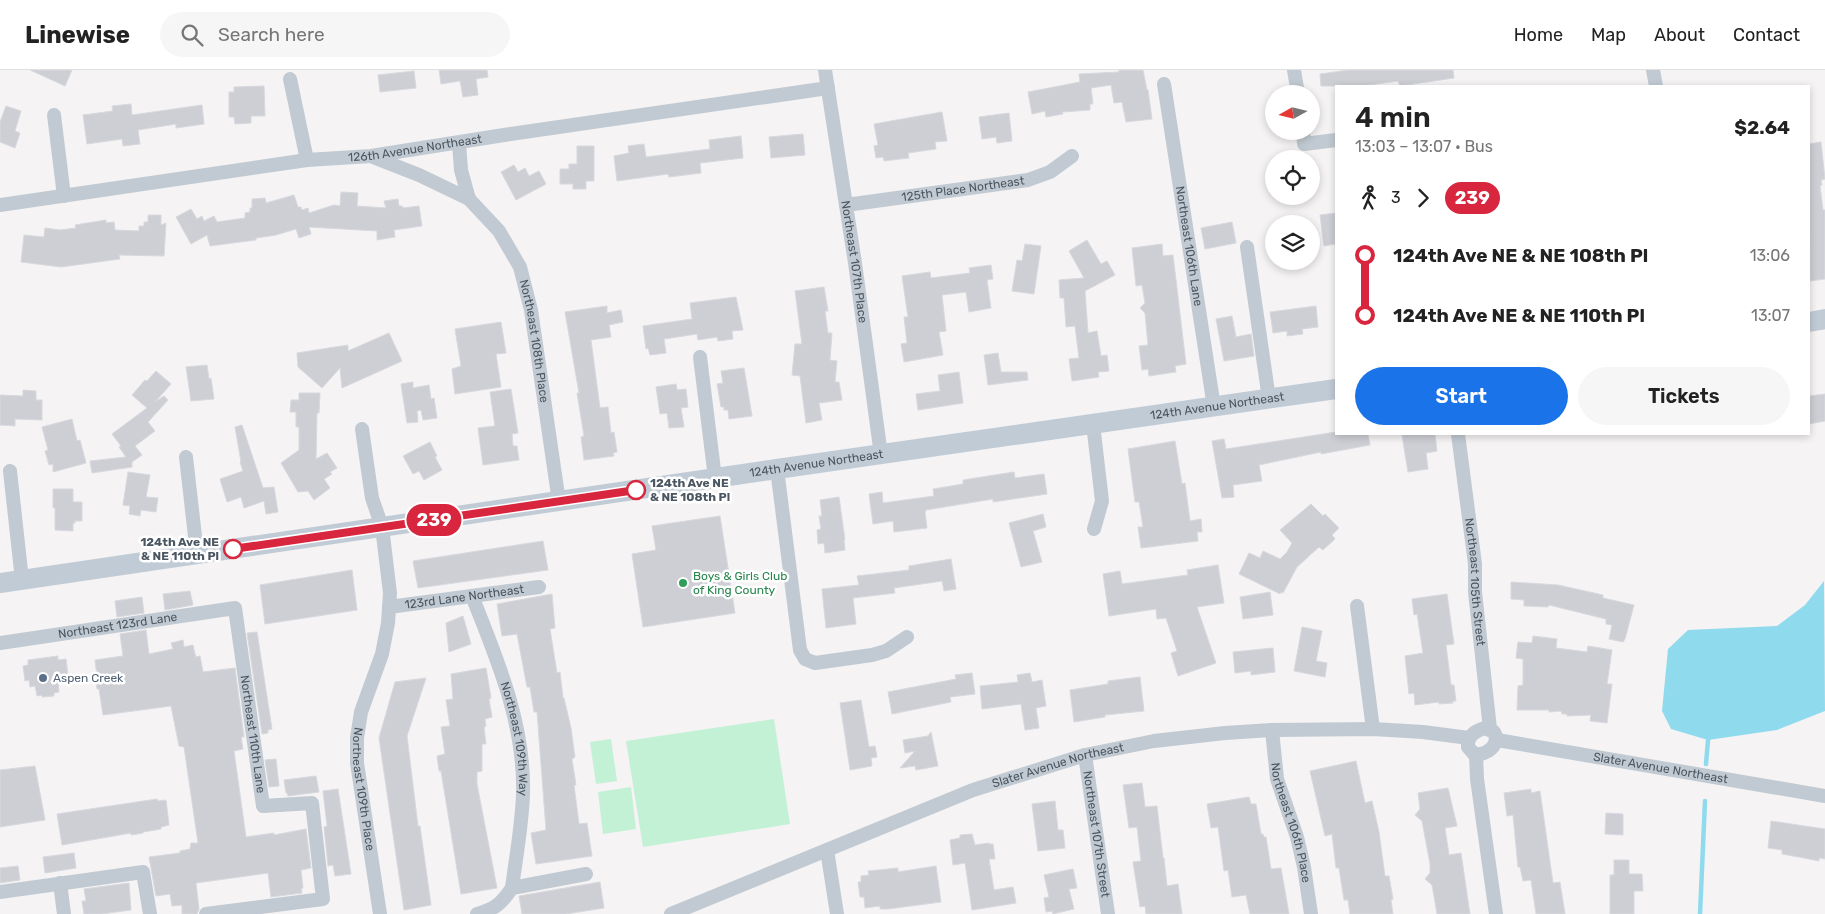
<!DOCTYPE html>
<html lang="en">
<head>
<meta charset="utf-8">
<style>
	body { margin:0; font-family:Rubik,sans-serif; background:#f6f6f6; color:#222; height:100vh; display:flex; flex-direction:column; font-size:19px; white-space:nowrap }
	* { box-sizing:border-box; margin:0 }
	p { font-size:16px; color:#767676 }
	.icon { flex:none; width:28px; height:28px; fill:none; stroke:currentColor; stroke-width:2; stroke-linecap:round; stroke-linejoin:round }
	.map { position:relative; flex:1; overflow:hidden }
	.drawer { position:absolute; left:1335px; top:15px; width:475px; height:350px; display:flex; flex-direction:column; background:#fff; border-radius:0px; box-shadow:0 2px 8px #0003 }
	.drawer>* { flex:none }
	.badge { padding:0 10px; border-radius:16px; font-size:18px; line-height:32px }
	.needle { width:32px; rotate:262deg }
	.fabs { position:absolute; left:1265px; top:15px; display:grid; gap:10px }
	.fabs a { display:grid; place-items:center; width:55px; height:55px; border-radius:50%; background:#fff; box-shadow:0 2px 8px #0003; font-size:25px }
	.map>.badge { position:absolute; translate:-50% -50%; box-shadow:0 0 0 2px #fff }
	.legs { display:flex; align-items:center; gap:8px; height:55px; padding:0 20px; font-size:16px }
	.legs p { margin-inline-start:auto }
	.headline { display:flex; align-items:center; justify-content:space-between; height:85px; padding:0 20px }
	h1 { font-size:28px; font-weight:600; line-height:38px }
	.action { display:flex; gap:10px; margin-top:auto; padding:10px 20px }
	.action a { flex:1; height:58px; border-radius:30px; background:#1a73e8; color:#fff; font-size:20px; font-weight:600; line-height:58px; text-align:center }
	.action a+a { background:#f6f6f6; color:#222 }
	ul { padding:0 20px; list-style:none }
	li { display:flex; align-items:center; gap:18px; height:60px; font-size:19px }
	li i { display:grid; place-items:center; width:8px; height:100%; margin:0 6px; background:currentColor }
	li i::after { content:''; width:12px; height:12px; margin:-6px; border:4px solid; border-radius:50%; background:#fff }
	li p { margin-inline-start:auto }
	li:first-child i { background:linear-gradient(#0000 50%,currentColor 0) }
	li:last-child i { background:linear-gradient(currentColor 50%,#0000 0) }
	header { display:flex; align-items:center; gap:30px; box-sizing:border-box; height:70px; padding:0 25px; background:#fff; border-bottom:1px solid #e0e0e0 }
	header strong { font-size:24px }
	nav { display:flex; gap:28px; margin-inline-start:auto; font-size:18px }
	.search { width:350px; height:45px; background:#f6f6f6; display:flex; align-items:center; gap:12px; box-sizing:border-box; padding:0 18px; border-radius:28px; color:#767676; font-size:19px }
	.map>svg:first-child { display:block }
	.green { fill:#c3f1d5 }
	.water { fill:#90daee }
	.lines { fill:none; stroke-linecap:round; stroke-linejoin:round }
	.stream { stroke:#90daee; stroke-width:4.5 }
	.building { fill:#cdcfd5; stroke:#d7d9de }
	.minor { stroke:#c1cad2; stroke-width:14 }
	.secondary { stroke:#c1cbd6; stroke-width:20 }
	.line-1-casing { stroke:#fff; stroke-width:11 }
	.line-1 { stroke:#d7263d; stroke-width:8 }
	.stop-1-dot { fill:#fff; stroke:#d7263d; stroke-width:2.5 }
	.leisure-dot { fill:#2e9e5b; stroke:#fff; stroke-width:2 }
	.service-dot { fill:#5c6f8a; stroke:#fff; stroke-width:2 }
	.labels { text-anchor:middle; stroke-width:5; stroke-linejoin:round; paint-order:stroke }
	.street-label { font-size:12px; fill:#4a5661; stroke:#fff }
	.stop-label { font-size:12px; font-weight:bold; fill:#4a5661; stroke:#fff; text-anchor:start }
	.leisure-label { font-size:12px; fill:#27864d; stroke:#fff; text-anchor:start }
	.service-label { font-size:12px; fill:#4e5e75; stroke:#fff; text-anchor:start }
</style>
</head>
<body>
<header>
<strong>Linewise</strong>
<div class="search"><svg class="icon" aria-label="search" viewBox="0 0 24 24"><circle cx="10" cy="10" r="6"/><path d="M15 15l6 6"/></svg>Search here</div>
<nav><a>Home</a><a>Map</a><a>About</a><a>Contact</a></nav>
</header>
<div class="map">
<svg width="1825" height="844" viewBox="0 0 1825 844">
	<rect width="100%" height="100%" fill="#f5f3f3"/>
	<path class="green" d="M774 649 790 754 643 777 626 671Z
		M611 669 617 711 596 714 590 672Z
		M631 717 636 759 603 764 598 722Z"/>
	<path class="water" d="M1824 511 1825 641 1777 660 1708 670 1671 659 1662 641 1668 579 1688 560 1777 556 1805 535Z"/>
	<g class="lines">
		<path class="stream" d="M1706 694 1708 670 1710 667
			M1700 844 1705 731"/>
	</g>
	<path class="building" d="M30 0H72L65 16Z
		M439 0H487L488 7 476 9 478 25 463 27 460 11 441 14Z
		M1119 0H1143L1147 20H1148L1152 49 1126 52 1122 32 1114 33 1111 15 1091 18 1093 34H1090V40L1062 42 1063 44 1046 47 1045 41 1032 44 1028 22 1080 12 1079 4 1119 2Z
		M1349 0H1453L1454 8 1400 16 1398 11 1362 16H1321L1320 4Z
		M414 1 416 18 380 22 378 5Z
		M264 16 265 46H251V53L235 54 234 47H229V22H234V17Z
		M131 34 132 45 202 35 204 54 176 58V54L138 60 140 74 123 76 122 69 87 74 83 45 113 41 112 36Z
		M6 36 21 41 15 61 20 63 15 78 0 72V52Z
		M942 42 947 71 935 72 936 79 908 83 909 88 892 90 884 91 883 87 876 88 874 76 878 75 874 54Z
		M1009 43 1012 71 997 73 996 67 982 69 979 47Z
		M803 64 805 85 771 88 769 67Z
		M741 66 743 88 700 93 701 103 669 107 668 104 617 111 614 86 629 83 628 76 644 74 646 87 710 79 709 70Z
		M1821 72 1825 109 1821 110 1822 115 1820 116 1823 140H1825V209L1810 211 1809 74Z
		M577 76H594V111H586V119H573V114H560V99H569V94H577Z
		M514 95 518 102 525 98 529 106 539 101 546 114 516 130 501 102Z
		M341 122 358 123 357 136 386 138 384 131 398 129 399 136H402L403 138 419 136 422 156 394 160 395 167 377 170V161L309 157 311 164 299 168 296 159 276 165 256 168V170L210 176 207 165 191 174 176 147 191 139 197 149 202 146 204 151 214 146 217 152 245 148V143L250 142V138H252V129L265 128 266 133 294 125 298 137H301L302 140 308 138 309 143 334 135 340 136Z
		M1336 143V174L1324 176 1320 145Z
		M148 145H161V155L166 153 164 186 119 185 120 189 61 197 21 192 24 165 44 167 45 158 60 160 76 158 75 155 106 150V153L114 152 115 160 139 161V156H144V152H148Z
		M1232 152 1236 173 1205 179 1201 158Z
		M1087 170 1101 194 1107 191 1115 205 1085 221 1088 263 1097 261 1101 286 1107 285 1109 301 1098 302 1099 307 1072 311 1069 289 1079 288 1075 256 1066 257 1064 228H1060L1059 210 1084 208 1069 181Z
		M1025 174 1041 176 1034 224 1012 221 1017 190 1022 191Z
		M1162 174 1163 186 1173 185 1186 294 1175 296 1176 302 1149 306 1148 299 1142 300 1139 276 1148 275 1145 243 1140 238 1145 233 1142 215 1136 216 1132 178Z
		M991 195 993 209 987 210 991 238 969 242 966 222 942 225 946 261 939 262 943 285 904 292 901 274 907 273 904 247H908L902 206 930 202 931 208 970 203 969 198Z
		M824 217 828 241H825L828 263H832L830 290 837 291 835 312H839L842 330 819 333 822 350 806 353 800 306 792 305 795 274H802L795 221Z
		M736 227 743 260 732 261 733 269 718 271 717 267 698 270 697 264 664 269 666 283 650 285 648 278 646 279 643 256 692 249 690 233Z
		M607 236V243L621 240 623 252 609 255 611 267 591 270 600 338 608 337 611 363 614 362 617 382 613 383 614 386 584 390 581 367 584 366 577 323H579L565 242Z
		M1316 236 1318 257 1302 259 1303 264 1287 266V261L1273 263 1270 242Z
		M1232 246 1236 267 1251 264 1254 286 1224 291 1216 249Z
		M501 252 506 283 496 284 501 317 455 324 452 299 461 296 455 259Z
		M389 263 402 291 342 318 340 298 322 318 298 297 297 283 348 275V281Z
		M998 283 1001 302H1027L1028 310 988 315 984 285Z
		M207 295 209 309 211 308 214 329 191 331 186 297Z
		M744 298 752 346 729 349 728 340H724V337H721L717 314 723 313 721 301Z
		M156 301 171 314 155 332 164 326 168 330 148 352 155 361 135 376 142 385 132 392V397L92 403 90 391 126 387 119 377 121 376 112 364 147 338 132 325 145 310 147 311Z
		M959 302 963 333 918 340 916 324 940 321 938 305Z
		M413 312V318L429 315 431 329 434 328 437 348 423 350 421 340 417 341 418 352 407 353 401 314Z
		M676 314 677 320 686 319 688 337 681 338 684 357 669 358 667 343 660 344 656 317Z
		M511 319 518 363 512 364 513 376H517L519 390 483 395 478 358 495 356 490 322Z
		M23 320 36 321V330H42V350L15 349V356L0 355V325L23 326Z
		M299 323H320L319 343H317L316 389 327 383 337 398 330 402 332 404 324 409 330 418 314 430 308 421 298 422 281 393 299 380V357H296V342H290L291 330H299Z
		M1825 324V351L1809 354V326Z
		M72 349 77 371 80 370 86 393 53 402V394L49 395 45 381 48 380 42 357Z
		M242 355 263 418 274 417 278 442 266 444 264 431 244 438 241 427 227 432 220 409 243 401 240 392H241L235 357Z
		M1336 362V364H1368L1370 375 1321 384V382L1259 395 1262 411 1233 415 1234 427 1222 428 1212 371 1224 369 1226 379Z
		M1414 364H1423L1424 365 1435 364 1437 381 1426 383 1428 399 1408 402 1402 365Z
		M1175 371 1182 414 1185 413 1190 451 1201 449 1202 462H1197L1198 471 1141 478 1138 457H1143L1139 432H1135L1128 379Z
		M430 372 437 386 435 387 442 400 424 410 419 401 413 404 403 386Z
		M128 402 150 405 146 427 158 428 156 442 141 440 140 446 129 444 130 436 123 435Z
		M1014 402 1015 408 1044 404 1047 424 993 432V429L926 440 925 442 927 458 894 462 893 451 873 454 869 424 882 422 883 433 934 426 933 419 963 414V410Z
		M53 419H73V432H82V451H75V453H73V461L55 460V438H53Z
		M839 427 845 470H844L845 480 825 483 824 473 818 474 817 460 821 459 819 446H822L820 430Z
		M1311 434 1323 446 1325 444 1339 458 1332 465 1335 469 1323 480 1319 477 1297 497 1283 523 1281 522 1280 524 1239 504 1249 483 1260 488 1263 481 1280 489 1287 482 1292 473 1280 460Z
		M1043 444 1046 457 1033 461 1042 492 1021 497 1009 453Z
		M720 446 735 543 643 557 632 484 656 480 652 456Z
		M543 471 548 500 418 518 413 491Z
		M951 489 956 519 944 521 942 511 894 518 895 523 853 528 856 554 826 558 822 519 859 515 857 506 909 500V496Z
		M1218 495 1224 533 1197 537 1216 593 1178 606 1171 583 1177 581 1166 548 1157 549 1156 539 1109 546 1103 504 1120 501 1122 514 1188 505 1187 500Z
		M352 500 357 540 265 554 260 515Z
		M1511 512 1558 515 1603 525V528L1634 535 1625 569 1623 572 1609 569 1612 555 1606 554V549L1549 535 1548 537 1524 536V530L1511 529Z
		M190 521 193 535 165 540 163 524Z
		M1270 522 1273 545 1243 549 1240 527Z
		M552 524 555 558 550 559 557 603 560 602 563 628H564L571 658 575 687 572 689 576 715H574L579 754 587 753 592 786 536 794 531 763 546 760 537 642H534L530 617H527L517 564 502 566 497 534Z
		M1447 524 1454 574 1446 575 1451 615H1454L1456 631H1453V633L1439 634V632L1415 635 1414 623 1409 624 1405 586 1423 583 1417 544 1414 545 1412 529Z
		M142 527 144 543 117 547 115 531Z
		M463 546 471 574 449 582 446 553Z
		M1302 557 1322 561 1316 591 1327 593 1325 607 1294 601Z
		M146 560 149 584 173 579 171 573 183 570 184 577 193 575 195 584 196 587 200 586 203 602 235 598 244 667H241L243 679 234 681 246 767 274 763V765L306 759 311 798 301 800 303 818 301 819 302 823 271 827 268 803 196 813 199 839 197 844H182V835L172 836 170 824 156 826 149 787 180 783V781L190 779 191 773H198L184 677 179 676 171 636 103 645 99 619H97L95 606H97L95 590 123 586 120 564Z
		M257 562 272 659 268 660V663L262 664 247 563Z
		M1533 566 1557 569 1556 578 1587 582 1588 576 1612 580 1607 614H1612L1607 653 1590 651 1591 645 1567 646V644H1562L1561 641 1549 642V640H1517L1518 616 1523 615V589L1516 588 1518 572 1532 573Z
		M1273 578 1275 602 1251 605V601L1235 603 1233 582Z
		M58 586V590L66 589 68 605 62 606V610L58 611 59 622 54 623V626L42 627V625L37 626 35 616 30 617 29 610 25 611 23 596 28 595V590Z
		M486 598 491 628 489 629 492 647 485 649 486 656 484 657 486 674H482V701L477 702V714L497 818 461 824 441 701H439L437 686 445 684 441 657 450 656 446 630 453 629 451 604Z
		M972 603 975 624 950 627 951 632 892 644 888 622 956 609 955 605Z
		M1030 603 1032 612 1042 610 1046 636 1036 638 1039 658 1025 660 1021 634 982 639 980 616 1018 612 1017 605Z
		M1140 607 1144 641 1105 645V647L1074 652 1070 620 1108 614V611Z
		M426 608 407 666 418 756H420L431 835 404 840 379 668 395 612Z
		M861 630 869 677 875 676 877 687 871 688 872 696 850 700 840 633Z
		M931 662 938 696 916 700 915 696 900 698 915 681 905 683 903 670 928 666Z
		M276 689 279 716 269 717 265 690Z
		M1356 691 1365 733 1372 731 1379 762 1385 806H1389L1393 829 1391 830 1393 844H1350L1348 830H1344L1339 798H1336L1332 764 1325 766 1310 701Z
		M35 696 45 750 0 757V700Z
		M316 706 319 722 288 726 287 723H286L284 710Z
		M1142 713 1145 737 1157 736 1163 788H1164L1167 816 1178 814 1182 844H1146L1145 836 1140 837 1133 792 1141 791 1137 757 1129 758 1123 715Z
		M1448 718 1457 756 1445 758 1449 785 1461 783 1470 844H1437L1432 815 1425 809 1430 803V794L1422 751 1415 745 1420 739 1418 723Z
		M338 719 351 804 335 806 333 795 328 796 324 757 327 756 323 721Z
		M1531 719V723L1540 721 1553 813 1560 812 1565 844H1536L1531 810 1523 811 1520 797H1518L1513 745 1507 746 1504 723Z
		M1249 727 1251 734H1256L1261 764H1263L1264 767H1266L1271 799 1281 798 1289 844H1250L1246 825 1232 827 1228 800 1224 801 1218 757 1211 758 1207 734Z
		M157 729 158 731 166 730 169 755 161 757V759L143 762V763L131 765V763L62 775 57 744Z
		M1055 731 1058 760H1063L1065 778 1038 781 1032 734Z
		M1606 743 1623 744V765L1605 764Z
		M1771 751 1825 759V789L1819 788V791L1804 788 1782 784V780L1768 778Z
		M972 764 975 775 989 773V774H993L995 789H989L994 820 1013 817 1016 833 972 840 965 793 953 795 950 770 960 768V765Z
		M74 783 76 798 45 803 43 787Z
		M1614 790H1629V804H1642L1643 821H1634V844H1610V805H1614Z
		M18 796 20 810 0 813V798Z
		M936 796 941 832 888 839H880V836L865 838 864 827H860L858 812H861V806L869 805 868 801 898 798V802Z
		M1073 799 1077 818 1069 819 1074 839 1053 844 1052 841 1046 842 1044 828 1049 827 1044 805Z
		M600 812 604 838 566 844H522L519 826Z
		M129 813 131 840 102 844H84L82 831H86L84 819Z"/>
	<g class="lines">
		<g class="minor">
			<path id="s1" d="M825 0 855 193 881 385"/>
			<path d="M1294 0 1298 24"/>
			<path d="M1653 0 1656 16"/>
			<path d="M290 9 307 90"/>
			<path id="s2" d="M1164 14 1214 337"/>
			<path d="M54 45 64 126"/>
			<path d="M1303 61 1304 74 1336 70"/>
			<path d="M459 73 461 100 469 129"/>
			<path id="s3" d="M373 87 419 105 469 129 499 161 520 197 531 240 559 432"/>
			<path id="s4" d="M0 135 307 90 371 86 504 65 828 18"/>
			<path id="s5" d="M846 135 1028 110 1050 102 1072 86"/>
			<path d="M1247 177 1269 329"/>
			<path d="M700 287 715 408"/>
			<path d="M1093 354 1102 431 1094 459"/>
			<path id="s6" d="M362 359 372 428 382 457 390 523 388 553 382 584 361 642 357 668V693L380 844"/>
			<path id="s7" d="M1458 364 1475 494V522L1490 659"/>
			<path d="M186 387 197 484"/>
			<path d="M777 399 800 580 805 589 815 593 872 585 886 581 907 567"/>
			<path d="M10 401 22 510"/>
			<path id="s8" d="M472 526C497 589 525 654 523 724 522 755 516 787 512 818"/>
			<path d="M1357 536 1373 659"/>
			<path id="s9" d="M389 537 539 517"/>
			<path id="s10" d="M0 573 235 538 263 736 312 733 323 829 206 844"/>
			<path d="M1485 658 1494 662C1501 674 1487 686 1474 684L1468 677C1467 666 1475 661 1485 658Z"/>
			<path id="s11" d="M1272 660 1277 709 1297 767 1304 797 1311 844"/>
			<path id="s12" d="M1497 670 1825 726"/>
			<path d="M1476 684 1477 709 1496 844"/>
			<path id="s13" d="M1085 685 1108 844"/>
			<path d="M827 780 837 844"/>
			<path d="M60 813 64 844"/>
			<path d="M0 822 143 802 150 844"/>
			<path d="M477 844C495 839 501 834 512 818L586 804"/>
			<path id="s14" d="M671 844 973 720 1085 685 1154 671 1225 663 1272 660 1373 659 1423 662 1469 668"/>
		</g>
		<g class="secondary">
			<path d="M1809 252 1825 249"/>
			<path id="s15" d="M0 513 777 399 1336 319"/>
		</g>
	</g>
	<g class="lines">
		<defs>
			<path id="line-1" d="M233 479 636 420"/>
		</defs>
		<use href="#line-1" class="line-1-casing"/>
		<use href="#line-1" class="line-1"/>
	</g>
	<g class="stop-1-dot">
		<circle cx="636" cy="420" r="9"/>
		<circle cx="233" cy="479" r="9"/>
	</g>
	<circle class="leisure-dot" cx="683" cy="513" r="5"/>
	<circle class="service-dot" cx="43" cy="608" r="5"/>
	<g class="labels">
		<g class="street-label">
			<text dy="4" stroke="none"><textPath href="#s4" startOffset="419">126th Avenue Northeast</textPath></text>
			<text dy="4" stroke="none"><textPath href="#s5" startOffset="118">125th Place Northeast</textPath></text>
			<text dy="4" stroke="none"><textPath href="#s2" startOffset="164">Northeast 106th Lane</textPath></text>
			<text dy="4" stroke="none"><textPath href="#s1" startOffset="194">Northeast 107th Place</textPath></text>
			<text dy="4" stroke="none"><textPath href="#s3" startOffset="266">Northeast 108th Place</textPath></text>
			<text dy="4" stroke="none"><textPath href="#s15" startOffset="1230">124th Avenue Northeast</textPath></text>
			<text dy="4" stroke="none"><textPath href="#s15" startOffset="825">124th Avenue Northeast</textPath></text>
			<text dy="4" stroke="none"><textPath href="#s7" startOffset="149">Northeast 105th Street</textPath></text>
			<text dy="4" stroke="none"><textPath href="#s9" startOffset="76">123rd Lane Northeast</textPath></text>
			<text dy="4" stroke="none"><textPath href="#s10" startOffset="119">Northeast 123rd Lane</textPath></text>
			<text dy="4" stroke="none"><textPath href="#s10" startOffset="365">Northeast 110th Lane</textPath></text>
			<text dy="4" stroke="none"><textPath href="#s8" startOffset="150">Northeast 109th Way</textPath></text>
			<text dy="4" stroke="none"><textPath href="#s14" startOffset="415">Slater Avenue Northeast</textPath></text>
			<text dy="4" stroke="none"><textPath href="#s12" startOffset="166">Slater Avenue Northeast</textPath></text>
			<text dy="4" stroke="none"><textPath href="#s6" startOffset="368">Northeast 109th Place</textPath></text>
			<text dy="4" stroke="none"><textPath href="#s11" startOffset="95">Northeast 106th Place</textPath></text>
			<text dy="4" stroke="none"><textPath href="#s13" startOffset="80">Northeast 107th Street</textPath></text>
		</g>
		<g class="stop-label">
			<text x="650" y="417">124th Ave NE<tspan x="650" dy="14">&amp; NE 108th Pl</tspan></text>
			<text x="219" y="476" text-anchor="end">124th Ave NE<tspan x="219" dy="14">&amp; NE 110th Pl</tspan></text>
		</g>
		<g class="leisure-label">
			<text x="693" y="510">Boys &amp; Girls Club<tspan x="693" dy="14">of King County</tspan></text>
		</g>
		<g class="service-label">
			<text x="53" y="612">Aspen Creek</text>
		</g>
	</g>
</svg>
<div class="fabs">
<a><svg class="needle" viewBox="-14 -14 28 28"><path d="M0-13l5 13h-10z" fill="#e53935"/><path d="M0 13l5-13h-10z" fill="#767676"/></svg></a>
<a><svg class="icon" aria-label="locate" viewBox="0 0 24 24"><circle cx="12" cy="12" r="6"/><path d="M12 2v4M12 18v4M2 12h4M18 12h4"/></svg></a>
<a><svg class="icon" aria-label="layers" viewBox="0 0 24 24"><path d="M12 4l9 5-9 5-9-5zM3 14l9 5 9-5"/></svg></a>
</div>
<b class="badge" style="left:434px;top:450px;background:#d7263d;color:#fff">239</b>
<section class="drawer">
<div class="headline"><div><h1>4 min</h1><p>13:03 – 13:07 · Bus</p></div><b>$2.64</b></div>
<div class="legs"><svg class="icon" aria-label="walk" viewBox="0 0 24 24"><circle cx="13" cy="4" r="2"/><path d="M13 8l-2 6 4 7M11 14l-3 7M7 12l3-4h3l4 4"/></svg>3<svg class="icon" aria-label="forward" viewBox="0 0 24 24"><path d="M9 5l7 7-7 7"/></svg><b class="badge" style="background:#d7263d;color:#fff">239</b></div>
<ul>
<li><i style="color:#d7263d"></i><b>124th Ave NE &amp; NE 108th Pl</b><p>13:06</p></li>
<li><i style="color:#d7263d"></i><b>124th Ave NE &amp; NE 110th Pl</b><p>13:07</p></li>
</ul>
<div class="action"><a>Start</a><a>Tickets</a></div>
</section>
</div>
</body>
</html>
